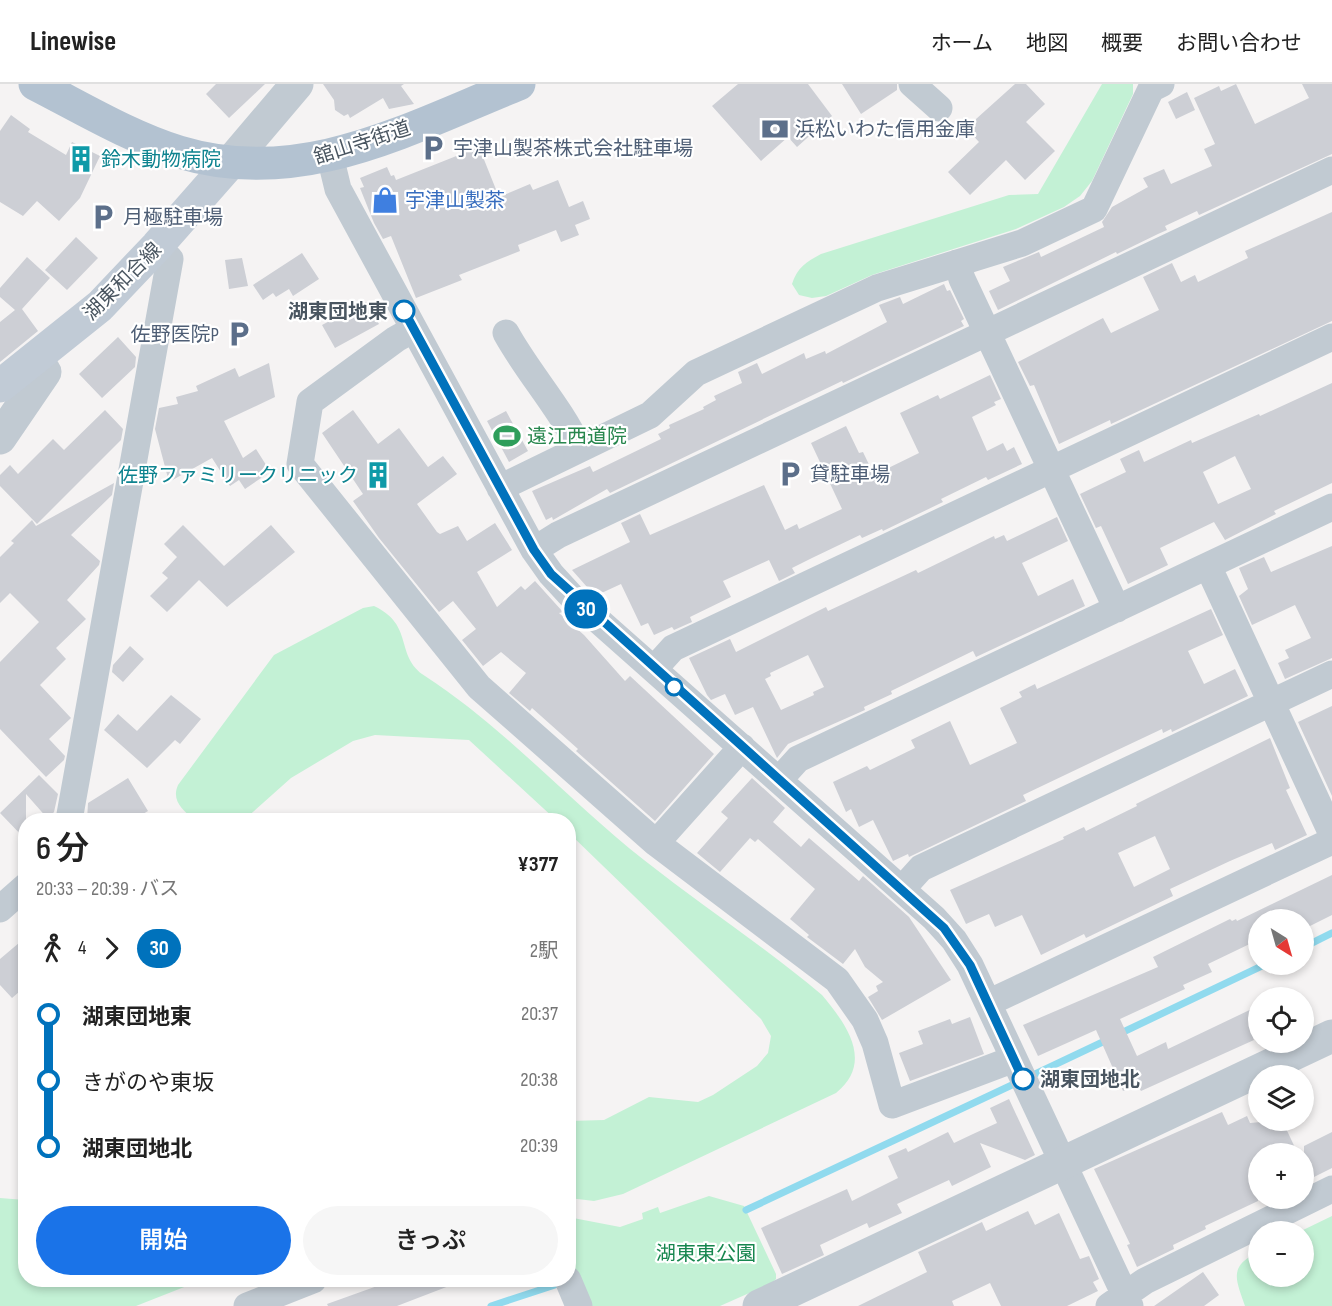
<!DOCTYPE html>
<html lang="ja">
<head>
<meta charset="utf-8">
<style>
	body { margin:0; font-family:"Sofia Sans Condensed","Noto Sans JP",sans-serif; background:#f6f6f6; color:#222; height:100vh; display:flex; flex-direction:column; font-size:22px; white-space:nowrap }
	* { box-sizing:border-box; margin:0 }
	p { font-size:20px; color:#767676 }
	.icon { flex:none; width:33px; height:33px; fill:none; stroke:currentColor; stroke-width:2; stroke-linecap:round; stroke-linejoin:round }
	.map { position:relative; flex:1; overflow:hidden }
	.panel { position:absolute; left:18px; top:729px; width:558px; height:474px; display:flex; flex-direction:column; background:#fff; border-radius:24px; box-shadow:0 3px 9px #0003 }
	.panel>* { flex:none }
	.badge { padding:0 12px; border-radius:20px; font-size:21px; line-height:39px }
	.needle { width:39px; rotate:143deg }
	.buttons { position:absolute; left:1248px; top:825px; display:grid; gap:12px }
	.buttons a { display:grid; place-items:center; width:66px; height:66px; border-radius:50%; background:#fff; box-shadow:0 3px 9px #0003; font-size:30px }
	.map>.badge { position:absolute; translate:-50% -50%; box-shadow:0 0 0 3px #fff }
	.legs { display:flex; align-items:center; gap:9px; height:66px; padding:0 18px; font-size:20px }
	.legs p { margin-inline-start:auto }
	.headline { display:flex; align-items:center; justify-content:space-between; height:102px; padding:0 18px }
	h1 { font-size:33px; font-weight:600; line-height:45px }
	.primary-button { display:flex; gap:12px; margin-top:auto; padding:12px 18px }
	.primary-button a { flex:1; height:69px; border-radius:36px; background:#1a73e8; color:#fff; font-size:24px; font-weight:600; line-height:69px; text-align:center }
	.primary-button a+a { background:#f6f6f6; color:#222 }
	ul { padding:0 18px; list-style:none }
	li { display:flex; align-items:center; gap:21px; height:66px; font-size:22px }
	li i { display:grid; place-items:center; width:9px; height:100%; margin:0 8px; background:currentColor }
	li i::after { content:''; width:15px; height:15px; margin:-8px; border:4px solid; border-radius:50%; background:#fff }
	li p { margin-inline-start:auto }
	li:first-child i { background:linear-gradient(#0000 50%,currentColor 0) }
	li:last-child i { background:linear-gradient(currentColor 50%,#0000 0) }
	header { display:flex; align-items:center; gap:36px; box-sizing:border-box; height:84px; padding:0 30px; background:#fff; border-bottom:2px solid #e0e0e0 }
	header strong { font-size:28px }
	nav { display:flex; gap:33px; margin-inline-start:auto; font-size:21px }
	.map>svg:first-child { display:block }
	.green { fill:#c3f1d5 }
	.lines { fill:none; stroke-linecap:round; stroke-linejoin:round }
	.stream { stroke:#90daee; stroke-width:7 }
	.building { fill:#cdcfd5; fill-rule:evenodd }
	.minor { stroke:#c1cad2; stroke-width:27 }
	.tertiary { stroke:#c1cad2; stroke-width:33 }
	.secondary { stroke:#c1cbd6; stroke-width:33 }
	.primary { stroke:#b3c2d1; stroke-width:33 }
	.line-1-casing { stroke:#fff; stroke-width:14 }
	.line-1 { stroke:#0072bc; stroke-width:9 }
	.stop-1-dot { fill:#fff; stroke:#0072bc; stroke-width:3 }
	.labels { text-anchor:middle; stroke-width:4.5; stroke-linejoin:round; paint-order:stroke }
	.service-label { font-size:20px; fill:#4e5e75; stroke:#fff; text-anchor:start }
	.street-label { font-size:20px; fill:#4a5661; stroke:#fff }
	.culture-label { font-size:20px; fill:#0d838f; stroke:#fff; text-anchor:start }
	.shop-label { font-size:20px; fill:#366cbe; stroke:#fff; text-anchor:start }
	.stop-label { font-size:20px; font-weight:bold; fill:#4a5661; stroke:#fff; text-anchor:end }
	.leisure-label { font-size:20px; fill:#27864d; stroke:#fff; text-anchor:start }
	.park-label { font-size:20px; fill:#17864f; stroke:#fff }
</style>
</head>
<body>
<header>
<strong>Linewise</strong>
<nav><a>ホーム</a><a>地図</a><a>概要</a><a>お問い合わせ</a></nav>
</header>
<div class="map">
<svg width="1332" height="1222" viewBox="0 0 1332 1222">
	<rect width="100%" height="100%" fill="#f5f3f3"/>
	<path class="green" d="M1102 0H1133V10L1092 97 1080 112 1064 123 1016 145 872 191 826 212 812 214 799 211 792 200C797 184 806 178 821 170L1009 111 1038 110Z
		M374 522C415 541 394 572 425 592 505 644 569 717 644 776 702 822 765 863 822 911 847 941 874 978 836 1009L623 1110 594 1117 569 1114V1037L604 1036 649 1013 698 1018 713 1011 757 982 768 969 771 952 761 935 569 749 568 736H556L469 656 375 651 353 657 291 694 244 736H194C183 726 171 717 178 701L274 571 363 524Z
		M709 1112 744 1122 776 1190V1195L772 1199 720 1222H590L569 1170 568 1133 620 1143 643 1135 642 1129 658 1123 660 1129Z
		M0 1114 25 1116 26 1196H202L136 1222H0Z
		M1332 1132V1222H1245C1236 1195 1228 1183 1258 1168V1192H1304V1148L1301 1147Z"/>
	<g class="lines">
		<path class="stream" d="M1304 863 1332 849
			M1119 950 1266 880
			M1033 991 1109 955
			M746 1126 1014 1000
			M491 1222 558 1200"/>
	</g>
	<path class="building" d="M216 0H265L229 34 206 10Z
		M323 0H404L401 2 414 20 389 25 383 14 350 34 348 30 344 32 335 26 334 16Z
		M738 0H808L832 32 797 63 788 53 761 77 712 22Z
		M842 0H897V6L861 30Z
		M1015 0H1026L1045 20 1026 38 1055 67 1025 96 1006 76 970 111 948 88 979 58 966 44Z
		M1236 0 1255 40 1309 14 1302 0H1332V70L1199 131 1197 127 1165 142 1167 146 1158 150 1117 170 1116 168 998 226 989 207 1010 197 1003 183 1039 168 1041 173 1104 143 1102 138 1112 123 1148 103 1143 94 1164 85 1171 100 1212 82 1204 65 1215 60 1194 14 1219 2 1221 7Z
		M1187 8 1195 26 1176 35 1168 18Z
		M11 31 30 45 28 48 66 71 72 58 100 72 80 114 59 137 37 117 23 132 0 118V47Z
		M479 63 499 113 530 100 533 106 558 96 569 123 583 117 590 135 575 141 579 151 561 158 556 146 518 161 520 167 459 191 462 196 416 214 391 152 383 155 374 139 360 104 364 103 360 94 387 83 391 92 394 91 396 96Z
		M1332 128V237L1111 340 1110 336 1059 360 1034 301 1030 302 1018 278 1103 234 1111 249 1159 226 1143 193 1172 179 1181 198 1195 191 1198 198 1248 174 1245 167Z
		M76 153 98 174 67 206 45 186Z
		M302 169 319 195 293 212 289 205 276 213 273 209 263 216 253 201Z
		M27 173 50 194 22 225 38 247 0 278V238L15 226 0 213V204Z
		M242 174 248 202 229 205 225 176Z
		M944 200 947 207 950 206 964 235 961 237 964 242 843 299 842 297 610 409 607 405 553 436 552 433 546 436 532 407 590 382 593 388 661 355 658 350 670 344 669 341 704 325 703 323 716 316 714 312 742 299 738 288 757 279 762 290 804 269 806 275 825 267 826 270 887 238 879 221 900 213 903 220Z
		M366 218 379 240 335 264 322 241Z
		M118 253 136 273 135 283 102 314 79 290Z
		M269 279 275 313 224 337 243 374 256 365 268 384 265 387 267 390 245 405 239 396 230 402 212 374 169 398 155 345 159 324 178 320 176 313 198 307 196 302 235 284 239 293Z
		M990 291 1001 315 994 318 996 321 972 333 987 367 1003 359 1007 367 1014 363 1022 380 988 396 986 393 941 415 943 418 883 447 882 445 862 454 860 451 812 474 792 484 795 489 779 497 769 476 723 497 731 513 690 533 692 538 674 546 672 543 654 551 648 539 641 542 621 500 595 512 572 486 630 458 621 439 640 430 650 451 764 401 785 446 797 440 799 445 842 425 811 359 846 342 859 369 863 368 874 391 919 369 900 329 938 311 940 315Z
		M1332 299V399L1274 427 1276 430 1225 456 1214 438 1160 464 1168 481 1128 500 1101 442 1096 444 1080 410 1126 388 1120 375 1139 366 1144 378 1191 356 1192 359 1259 330 1260 332ZM1235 372 1251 405 1218 420 1203 388Z
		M105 326 123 345 121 356 37 440 0 402V391L10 381 18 390 53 355 64 366Z
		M353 326 378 360 399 344 428 383 443 372 457 390 417 420 437 448 440 450 458 442 467 457 495 439 512 466 477 488 497 523 521 502 525 506 535 497 563 528 559 529 584 551 625 597 630 592 714 670 655 737 576 667 578 665 532 624 530 627 509 609 526 589 501 568 483 582 462 556 476 545 453 517 439 528 379 454 353 417 363 410 322 349Z
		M506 327 528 367 509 378 487 337Z
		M114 399 112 411 71 451 100 477 99 481 67 516 86 535 56 564 66 575 40 601 71 634 49 655 65 672 64 676 46 693 0 645V578L39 538 10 509 0 519V473L14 459 11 457 32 436 36 442Z
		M1057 433 1068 457 1022 479 1038 512 1073 495 1085 522 976 573 973 567 891 607 892 610 864 623 865 626 788 660 777 674 753 623 735 631 725 610 711 616 707 611 689 574 730 555 736 568 826 523 828 527 916 486 918 489 994 452 995 455 1004 451 1007 457ZM808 571 824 603 813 608 814 611 781 626 765 595 771 592 770 589Z
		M183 441 224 482 271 441 295 468 227 523 199 496 167 528 150 512 168 494 162 489 177 473 164 460Z
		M1332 462V574L1285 595 1278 579 1289 574 1285 566 1311 554 1295 521 1252 541 1239 512 1248 505 1239 484 1264 473 1271 488Z
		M1211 525 1223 551 1188 567 1204 600 1235 585 1248 612 1172 648 1171 645 1163 649 1162 645 1109 670 1023 711 1026 717 909 773 908 770 893 777 873 736 859 743 851 725 846 728 833 698 867 682 870 686 915 664 911 656 950 637 970 681 1017 659 1000 624 1022 613 1019 608 1035 600 1037 605Z
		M130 562 144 575 123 598 112 588 113 581Z
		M171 611 201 635 180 660 175 656 147 684 104 646 118 630 137 647Z
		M1332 622V712L1298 638Z
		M1270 654 1290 704 1286 706 1307 751 1275 766 1272 759 1230 777 1170 805 1173 812 1086 854 1084 850 1041 871 1022 831 995 843 989 830 966 840 950 806 1064 755 1063 753 1084 743 1086 747 1137 722 1136 720 1152 712ZM1155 752 1170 785 1134 803 1118 769Z
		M39 691 58 710 54 728 48 735 26 710V756L0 729Z
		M128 694 148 727 133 736H87L88 719Z
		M752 694 785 724 773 738 801 763 809 754 859 797 863 792 909 833 951 896 882 936 868 913 878 907 876 902 883 898 865 883 855 865 843 880 807 853 809 851 790 835 815 805 758 755 755 758 750 754 720 788 697 769 728 734 721 728Z
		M1332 791V831L1308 843 1305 836H1258V856L1208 880 1212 888 1183 901 1185 905 1120 935 1137 972 1166 958 1168 965 1258 922V951L1253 954 1254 956 1141 1007 1137 1001 1123 1007 1096 946 1038 972 1023 941 1158 883 1153 873 1230 835 1232 837 1236 835 1237 837Z
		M26 853V902L12 914 0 901V875Z
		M970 933 984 970 910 997 899 969 923 960 918 947 950 935 952 940Z
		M1009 1015 1035 1071 1025 1076 980 1059 991 1083 952 1102 949 1096 897 1120 902 1129 869 1144 867 1139 820 1161 824 1171 782 1190 761 1144 847 1105 852 1117 898 1094 888 1072 906 1064 908 1068 948 1048 954 1059 973 1050 997 1039 990 1024Z
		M1222 1028 1228 1041 1247 1032 1250 1039 1282 1036 1298 1070H1258V1117L1205 1142 1206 1145 1173 1161 1174 1165 1137 1183 1127 1161 1130 1160 1094 1085Z
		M1332 1048V1084L1304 1098V1062Z
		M1028 1127 1035 1141 1059 1129 1080 1175 1089 1172 1099 1195 1093 1198 1098 1207 1067 1222H1001L990 1199 952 1217 954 1222H858L927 1188 918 1168 982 1138 986 1147Z
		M1203 1188 1219 1211 1204 1222H1154Z
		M394 1196 462 1197 397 1222H328L327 1220Z"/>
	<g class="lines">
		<path class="minor" d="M912 0 939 24
			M330 72 338 105 534 466 551 490 573 514 934 834 954 856 970 881 1130 1222
			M957 179 962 195 1117 525
			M414 245 396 255 310 318 300 380 479 603 656 759 837 896 865 936 875 959 892 1021 1014 975
			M506 249C528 289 560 323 579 364
			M500 404 650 331 696 289 877 204 1022 159 1094 125 1151 5 1161 0
			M534 466 558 451 1332 86
			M1208 482 1332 750
			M654 585 673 564 1332 253
			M779 696 798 675 1332 423
			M69 736 170 175 157 162
			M656 759 742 663
			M902 805 921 784 1332 590
			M0 825 26 802
			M988 919 1332 757
			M568 1196 579 1222
			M247 1222 313 1196
			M1109 1222 1145 1197 1332 1105"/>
		<path class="tertiary" d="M230 79 297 0
			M0 354 45 288 35 275
			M759 1222 1332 952"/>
		<path class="secondary" d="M0 302 100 222 157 162 230 79"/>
		<path class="primary" d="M35 0C82 24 128 52 179 68 301 105 407 45 519 0"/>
	</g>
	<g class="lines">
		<defs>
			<path id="line-1" d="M404 227 534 466 551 490 944 844 970 881 1023 995"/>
		</defs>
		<use href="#line-1" class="line-1-casing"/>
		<use href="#line-1" class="line-1"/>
	</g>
	<defs>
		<symbol id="bank-bare" viewBox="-9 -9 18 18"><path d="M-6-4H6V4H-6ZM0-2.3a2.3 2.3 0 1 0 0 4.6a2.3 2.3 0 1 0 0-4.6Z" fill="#5c6f8a" stroke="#fff" stroke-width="2.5" paint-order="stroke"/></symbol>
		<symbol id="parking-bare" viewBox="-9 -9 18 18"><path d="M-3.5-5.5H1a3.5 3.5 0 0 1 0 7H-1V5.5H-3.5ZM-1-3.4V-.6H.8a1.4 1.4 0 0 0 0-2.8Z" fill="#5c6f8a" stroke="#fff" stroke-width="2.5" paint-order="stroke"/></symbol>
		<symbol id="building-bare" viewBox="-9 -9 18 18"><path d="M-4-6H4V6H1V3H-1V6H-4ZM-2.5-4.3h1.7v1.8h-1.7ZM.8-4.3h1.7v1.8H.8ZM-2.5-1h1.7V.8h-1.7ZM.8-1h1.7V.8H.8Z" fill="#0f9aa8" stroke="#fff" stroke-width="2.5" paint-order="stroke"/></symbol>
		<symbol id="shop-bare" viewBox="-9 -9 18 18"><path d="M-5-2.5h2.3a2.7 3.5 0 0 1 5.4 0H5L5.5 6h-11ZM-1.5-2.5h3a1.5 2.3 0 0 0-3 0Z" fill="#3f7fe0" stroke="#fff" stroke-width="2.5" paint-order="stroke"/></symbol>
		<symbol id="stadium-bare" viewBox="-9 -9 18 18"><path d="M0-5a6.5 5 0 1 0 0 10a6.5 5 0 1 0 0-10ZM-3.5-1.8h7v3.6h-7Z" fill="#2e9e5b" stroke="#fff" stroke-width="2.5" paint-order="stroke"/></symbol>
	</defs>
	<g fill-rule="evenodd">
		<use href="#bank-bare" x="756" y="26" width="38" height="38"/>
		<use href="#parking-bare" x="414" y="45" width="38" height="38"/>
		<use href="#building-bare" x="62" y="56" width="38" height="38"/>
		<use href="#shop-bare" x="366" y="97" width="38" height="38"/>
		<use href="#parking-bare" x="84" y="114" width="38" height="38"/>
		<use href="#parking-bare" x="220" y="231" width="38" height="38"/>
		<use href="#stadium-bare" x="488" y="333" width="38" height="38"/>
		<use href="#parking-bare" x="771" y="371" width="38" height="38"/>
		<use href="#building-bare" x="359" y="372" width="38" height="38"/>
	</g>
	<g class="stop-1-dot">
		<circle cx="404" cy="227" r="10"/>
		<circle cx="674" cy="603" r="8"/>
		<circle cx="1023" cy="995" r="10"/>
	</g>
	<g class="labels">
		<g class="service-label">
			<text x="795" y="52">浜松いわた信用金庫</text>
			<text x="453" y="71">宇津山製茶株式会社駐車場</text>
			<text x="123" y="140">月極駐車場</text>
			<text x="219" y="257" text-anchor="end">佐野医院P</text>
			<text x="810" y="397">貸駐車場</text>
		</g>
		<g class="street-label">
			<text transform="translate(362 58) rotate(-18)" y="7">舘山寺街道</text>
			<text transform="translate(122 197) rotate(-45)" y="7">湖東和合線</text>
		</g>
		<g class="culture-label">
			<text x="101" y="82">鈴木動物病院</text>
			<text x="358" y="398" text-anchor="end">佐野ファミリークリニック</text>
		</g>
		<g class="shop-label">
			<text x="405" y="123">宇津山製茶</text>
		</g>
		<g class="stop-label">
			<text x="388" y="234">湖東団地東</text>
			<text x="1040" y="1002" text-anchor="start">湖東団地北</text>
		</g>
		<g class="leisure-label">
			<text x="527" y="359">遠江西道院</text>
		</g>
		<g class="park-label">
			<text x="706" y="1176">湖東東公園</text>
		</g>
	</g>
</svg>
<div class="buttons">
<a><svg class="needle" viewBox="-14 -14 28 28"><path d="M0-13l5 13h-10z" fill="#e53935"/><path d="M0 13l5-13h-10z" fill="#767676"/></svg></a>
<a><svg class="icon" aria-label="locate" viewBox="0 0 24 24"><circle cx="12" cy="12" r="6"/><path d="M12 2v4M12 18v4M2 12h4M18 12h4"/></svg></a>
<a><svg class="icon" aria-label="layers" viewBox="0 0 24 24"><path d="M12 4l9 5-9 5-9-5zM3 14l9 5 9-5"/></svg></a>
<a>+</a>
<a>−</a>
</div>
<b class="badge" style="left:586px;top:525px;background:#0072bc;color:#fff">30</b>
<section class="panel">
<div class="headline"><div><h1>6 分</h1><p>20:33 – 20:39 · バス</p></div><b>¥377</b></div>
<div class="legs"><svg class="icon" aria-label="walk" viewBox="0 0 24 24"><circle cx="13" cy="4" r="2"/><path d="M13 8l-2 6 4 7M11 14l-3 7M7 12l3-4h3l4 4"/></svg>4<svg class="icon" aria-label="forward" viewBox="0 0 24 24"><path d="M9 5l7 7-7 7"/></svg><b class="badge" style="background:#0072bc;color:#fff">30</b><p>2駅</p></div>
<ul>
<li><i style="color:#0072bc"></i><b>湖東団地東</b><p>20:37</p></li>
<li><i style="color:#0072bc"></i><span>きがのや東坂</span><p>20:38</p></li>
<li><i style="color:#0072bc"></i><b>湖東団地北</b><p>20:39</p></li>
</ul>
<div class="primary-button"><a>開始</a><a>きっぷ</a></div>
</section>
</div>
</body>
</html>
